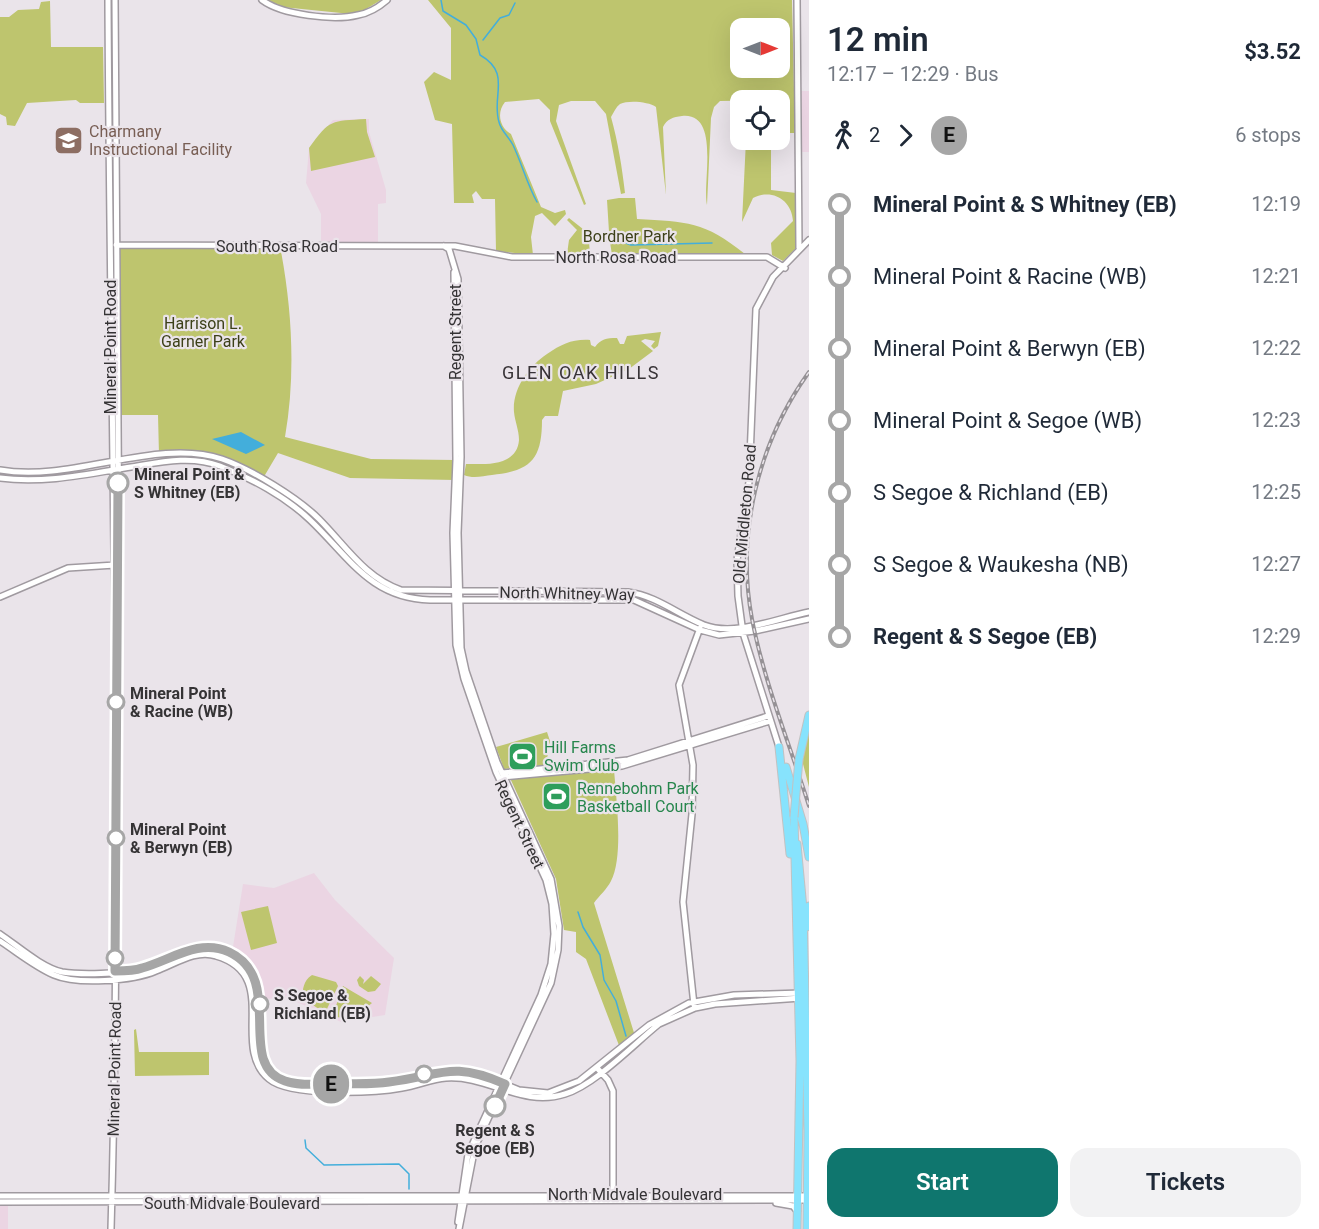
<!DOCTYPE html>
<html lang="en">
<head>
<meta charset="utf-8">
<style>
	body { margin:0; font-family:Roboto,sans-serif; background:#f2f2f3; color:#1f2937; height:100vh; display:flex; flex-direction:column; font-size:22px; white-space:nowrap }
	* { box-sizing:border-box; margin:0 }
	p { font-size:20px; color:#747a83 }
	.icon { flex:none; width:33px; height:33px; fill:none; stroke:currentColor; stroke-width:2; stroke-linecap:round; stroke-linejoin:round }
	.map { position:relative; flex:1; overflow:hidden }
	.details { display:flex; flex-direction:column; background:#fff; width:510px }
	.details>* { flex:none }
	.badge { padding:0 12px; border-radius:20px; font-size:21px; line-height:39px }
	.needle { width:39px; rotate:90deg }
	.fabs { position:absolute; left:730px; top:18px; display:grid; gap:12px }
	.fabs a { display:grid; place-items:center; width:60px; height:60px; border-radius:12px; background:#fff; box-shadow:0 6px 24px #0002; font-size:30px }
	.map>.badge { position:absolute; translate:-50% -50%; box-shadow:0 0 0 3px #fff }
	.legs { display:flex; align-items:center; gap:9px; height:66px; padding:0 18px; font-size:20px }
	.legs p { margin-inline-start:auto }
	.summary { display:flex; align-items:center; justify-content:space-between; height:102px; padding:0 18px }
	h1 { font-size:33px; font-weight:600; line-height:45px }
	.primary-button { display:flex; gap:12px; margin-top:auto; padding:12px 18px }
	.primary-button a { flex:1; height:69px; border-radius:18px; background:#0f766e; color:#fff; font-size:24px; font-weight:600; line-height:69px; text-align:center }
	.primary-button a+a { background:#f2f2f3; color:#1f2937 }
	ul { padding:0 18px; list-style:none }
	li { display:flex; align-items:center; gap:21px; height:72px; font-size:22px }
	li i { display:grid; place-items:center; width:9px; height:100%; margin:0 8px; background:currentColor }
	li i::after { content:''; width:15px; height:15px; margin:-8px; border:4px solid; border-radius:50%; background:#fff }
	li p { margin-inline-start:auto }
	li:first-child i { background:linear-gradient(#0000 50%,currentColor 0) }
	li:last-child i { background:linear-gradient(currentColor 50%,#0000 0) }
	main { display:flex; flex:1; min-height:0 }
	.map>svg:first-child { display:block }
	.education { fill:#ebd5e3 }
	.green { fill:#bec56e; fill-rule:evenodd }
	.water { fill:#43aedb }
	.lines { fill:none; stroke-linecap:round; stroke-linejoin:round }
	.stream { stroke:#43aedb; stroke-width:1.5 }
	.secondary-casing { stroke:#a09aa0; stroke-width:8 }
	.primary-casing { stroke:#c2c2c2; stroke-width:9 }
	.secondary { stroke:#fff; stroke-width:5 }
	.primary { stroke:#87e3fd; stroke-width:7 }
	.rail-casing { stroke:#959195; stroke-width:4 }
	.rail { stroke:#eae4ea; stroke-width:1.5; stroke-dasharray:4.5; stroke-linecap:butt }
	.primary-bridge-casing { stroke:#c2c2c2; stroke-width:9; stroke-linecap:butt }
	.primary-bridge { stroke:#87e3fd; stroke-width:7 }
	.line-1-casing { stroke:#fff; stroke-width:14 }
	.line-1 { stroke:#a6a6a6; stroke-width:9 }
	.stop-1-dot { fill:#fff; stroke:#a6a6a6; stroke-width:3 }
	.labels { text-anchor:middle; stroke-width:4.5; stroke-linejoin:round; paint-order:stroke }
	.education-label { font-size:16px; fill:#785e54; stroke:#eae4ea; text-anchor:start }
	.park-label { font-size:16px; fill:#3d4019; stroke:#eae4ea }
	.street-label { font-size:16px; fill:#353335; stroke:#eae4ea }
	.stop-label { font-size:16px; font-weight:bold; fill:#353335; stroke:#eae4ea; text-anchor:start }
	.leisure-label { font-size:16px; fill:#27864d; stroke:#eae4ea; text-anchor:start }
	.neighbourhood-label { font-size:18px; letter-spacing:1.5px; fill:#383337; stroke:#eae4ea }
</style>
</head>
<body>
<main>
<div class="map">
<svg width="809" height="1229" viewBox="0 0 809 1229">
	<rect width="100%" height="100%" fill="#eae4ea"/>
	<path class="education" d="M798 91H809V152H798Z
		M369 119V132L386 190V203L378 204V243H321V214L306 183 309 148 333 120Z
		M314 873 335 900 394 958 385 1015 341 1022 288 998 260 999 254 977 232 953 243 884 274 888Z
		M0 1205H8V1229H0Z"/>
	<path class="green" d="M268 0H381L361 12 351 14 282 7Z
		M428 0H792L795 133H780V100L720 101 714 107 711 118 707 205C702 183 721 112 682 116 673 117 667 119 663 127L666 195 656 107C649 102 629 100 620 104 616 107 614 112 611 117 618 142 622 167 625 193L621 194 606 114 595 101H571L559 105 556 121 586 204 584 205 550 121V110L539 99 505 102C496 113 500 128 511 134L541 207 555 213 565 210 566 214 555 226 542 213 535 216 531 237 533 255 496 251 495 199H482L476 191 472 195 474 203H454L452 124 435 120 424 82 434 72 451 80V28ZM741 28H780V68H741Z
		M50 1 51 47H103L104 103H80L76 100 27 103 15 126 7 125 6 117 0 114V17H9L18 10 39 9 41 2Z
		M366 119 367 132 375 157 311 171 309 148C330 119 331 121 366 119Z
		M746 140H771V190L796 193 797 247 783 261 772 255 771 243 793 221C792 200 772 188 753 198L742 222Z
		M619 198H635L637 219C687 222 704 221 745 254L612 255 610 242H589L590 254H567L569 240 577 230 567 220 569 218 588 233 609 232 607 200Z
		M117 245 280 246C292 308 296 374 285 437L371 459 456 460 455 480 350 478 278 453 262 480C221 455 206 456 159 455L158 415H118Z
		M661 332 658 346 654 349 651 346 655 341 645 339 641 341 653 351 629 369 596 384 563 391 558 416H545L542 420C542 459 531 471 492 475 483 476 473 479 464 475L466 464C484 464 517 467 519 440 519 430 515 422 514 412 512 389 529 366 547 354 562 344 572 339 590 340L591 345 595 347C601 339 606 338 617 338L620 344H624L627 336Z
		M809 728V787L802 760Z
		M547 732 550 741 546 765 504 769 496 747Z
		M614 769C616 798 624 856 611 881 607 889 599 896 594 903L635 1036 620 1048 586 959 576 952V932L564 930 556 879 510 778Z
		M268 906 277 943 251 950 241 912Z
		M312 975 336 982 338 986 325 1013 302 998C303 989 303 981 312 975Z
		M360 976 364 980 363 984 371 976 381 984 375 991 368 992 359 986 357 980Z
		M343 986 372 1003 354 1018 332 1017Z
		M136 1029 139 1052H209V1075L135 1076 134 1030Z"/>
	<path class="water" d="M241 432 265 445 246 454 212 439Z"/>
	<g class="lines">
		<path class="stream" d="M441 0 443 11 466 25 476 39 480 55C512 73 491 96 499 122 501 131 509 137 513 145 522 164 527 184 537 202
			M483 40 500 18 509 15 515 3
			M616 239 631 245 712 243
			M578 912 583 927 600 955 604 980 616 1001 626 1036
			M305 1140 306 1148 324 1165 399 1164 409 1174V1189"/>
		<defs>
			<path id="secondary" d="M108 0C110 410 123 819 111 1229
				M115 0 119 565 117 688
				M262 0C282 15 334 21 358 15 369 13 379 7 387 0
				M797 0 799 248
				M116 245 455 246 512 257H767L785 268
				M444 246 449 249 458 279 461 457 458 533 461 648 466 671 497 762 551 879 559 926 558 950 551 983 475 1147 459 1229
				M454 272 456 460 453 533 456 645 464 679 496 772 546 880 552 904 554 934 551 964 541 995 468 1154 458 1222
				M0 470C72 483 156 437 222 459 251 469 298 498 319 519 345 545 365 578 401 590L628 592C657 596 677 614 704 625 735 637 778 618 809 612
				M0 478C43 484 88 474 131 467 161 462 191 455 220 466 251 478 286 497 310 520 349 557 370 598 430 600H634L700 630 719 635 755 631 809 619
				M0 597 68 568 115 565
				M779 747 743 633 738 596 737 560 749 482 756 309 773 277 809 240
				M502 773 628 760 768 716
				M502 777 622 766 770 721
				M0 934C18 946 41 967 62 972 81 975 121 974 139 969 174 961 208 931 242 961 282 996 231 1075 299 1083L390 1082 434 1072 461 1070 480 1074 519 1090 548 1093 579 1081 649 1025 689 1003 734 995 801 993
				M0 941C17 952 35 967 54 975 77 985 133 981 156 971 175 964 196 949 216 956 282 975 229 1046 269 1079 290 1097 374 1093 402 1088 417 1086 431 1079 446 1078 488 1075 522 1108 565 1094 595 1085 634 1044 659 1024L695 1008 715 1004 801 998
				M694 1005 683 902 692 814 693 765 679 685 700 628
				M598 1069 608 1080 613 1091V1196
				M0 1196H808
				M0 1202 808 1200
				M776 1203 793 1206 797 1211"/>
			<path id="primary" d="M779 747 790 854
				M799 759 809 715
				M786 767 803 824 809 857
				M794 817 800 1061 797 1229
				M797 844 803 909 808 1131 807 1229
				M807 927 809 906"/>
		</defs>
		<use href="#secondary" class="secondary-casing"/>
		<use href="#primary" class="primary-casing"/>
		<use href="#secondary" class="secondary"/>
		<use href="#primary" class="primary"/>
		<defs>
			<path id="rail" d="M809 372C758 443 736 533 752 619 764 682 790 745 809 806"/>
		</defs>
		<use href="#rail" class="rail-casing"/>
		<use href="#rail" class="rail"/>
		<defs>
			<path id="primary-bridge" d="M794 817 799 759"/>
		</defs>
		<use href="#primary-bridge" class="primary-bridge-casing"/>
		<use href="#primary-bridge" class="primary-bridge"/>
	</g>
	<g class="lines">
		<defs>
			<path id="line-1" d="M118 483 115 971C124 971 134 971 142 968 171 960 199 938 229 952 287 979 234 1064 285 1081 299 1086 315 1084 330 1084 350 1083 370 1085 389 1082 441 1076 450 1060 505 1084L495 1106"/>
		</defs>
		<use href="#line-1" class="line-1-casing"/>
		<use href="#line-1" class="line-1"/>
	</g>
	<defs>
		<symbol id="university-square" viewBox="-11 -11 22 22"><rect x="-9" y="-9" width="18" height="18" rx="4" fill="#8d6e63" stroke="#eae4ea"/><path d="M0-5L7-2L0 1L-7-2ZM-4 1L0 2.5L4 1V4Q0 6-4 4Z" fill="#fff"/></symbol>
		<symbol id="stadium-square" viewBox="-11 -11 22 22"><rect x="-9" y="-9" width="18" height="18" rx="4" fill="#2e9e5b" stroke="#eae4ea"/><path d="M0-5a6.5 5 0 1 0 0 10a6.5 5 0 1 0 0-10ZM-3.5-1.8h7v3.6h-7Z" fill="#fff"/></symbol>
	</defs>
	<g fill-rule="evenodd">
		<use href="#university-square" x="52" y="124" width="33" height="33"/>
		<use href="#stadium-square" x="506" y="740" width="33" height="33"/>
		<use href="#stadium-square" x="540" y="780" width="33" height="33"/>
	</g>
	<g class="stop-1-dot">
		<circle cx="118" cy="483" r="10"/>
		<circle cx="116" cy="702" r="8"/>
		<circle cx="116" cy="838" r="8"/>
		<circle cx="115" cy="958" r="8"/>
		<circle cx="260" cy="1004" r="8"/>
		<circle cx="424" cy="1074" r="8"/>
		<circle cx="495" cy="1106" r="10"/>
	</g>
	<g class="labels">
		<g class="education-label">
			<text x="89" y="137">Charmany<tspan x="89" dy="18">Instructional Facility</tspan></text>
		</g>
		<g class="park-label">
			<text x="629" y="242">Bordner Park</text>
			<text x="203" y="329">Harrison L.<tspan x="203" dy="18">Garner Park</tspan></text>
		</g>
		<g class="street-label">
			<text x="277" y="252">South Rosa Road</text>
			<text x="616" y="263">North Rosa Road</text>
			<text transform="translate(455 332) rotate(-90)" y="6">Regent Street</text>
			<text transform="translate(110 347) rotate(-90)" y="6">Mineral Point Road</text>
			<text transform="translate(744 514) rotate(-85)" y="6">Old Middleton Road</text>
			<text transform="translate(567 593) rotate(1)" y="6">North Whitney Way</text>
			<text transform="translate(520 824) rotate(65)" y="6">Regent Street</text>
			<text transform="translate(114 1069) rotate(-89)" y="6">Mineral Point Road</text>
			<text x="635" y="1200">North Midvale Boulevard</text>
			<text x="232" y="1209">South Midvale Boulevard</text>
		</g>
		<g class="stop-label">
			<text x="134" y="480">Mineral Point &amp;<tspan x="134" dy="18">S Whitney (EB)</tspan></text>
			<text x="130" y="699">Mineral Point<tspan x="130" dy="18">&amp; Racine (WB)</tspan></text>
			<text x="130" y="835">Mineral Point<tspan x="130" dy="18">&amp; Berwyn (EB)</tspan></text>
			<text x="274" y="1001">S Segoe &amp;<tspan x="274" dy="18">Richland (EB)</tspan></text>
			<text x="495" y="1136" text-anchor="middle">Regent &amp; S<tspan x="495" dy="18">Segoe (EB)</tspan></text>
		</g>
		<g class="leisure-label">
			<text x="544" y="753">Hill Farms<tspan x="544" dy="18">Swim Club</tspan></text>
			<text x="577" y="794">Rennebohm Park<tspan x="577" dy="18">Basketball Court</tspan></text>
		</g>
		<g class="neighbourhood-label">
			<text x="581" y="379">GLEN OAK HILLS</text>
		</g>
	</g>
</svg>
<div class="fabs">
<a><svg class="needle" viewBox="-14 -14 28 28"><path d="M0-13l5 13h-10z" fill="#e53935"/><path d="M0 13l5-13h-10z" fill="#747a83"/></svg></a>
<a><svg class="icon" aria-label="locate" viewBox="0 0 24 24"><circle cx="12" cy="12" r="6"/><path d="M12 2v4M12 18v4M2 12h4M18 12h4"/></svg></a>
</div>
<b class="badge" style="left:331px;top:1084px;background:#a6a6a6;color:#111">E</b>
</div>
<section class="details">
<div class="summary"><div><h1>12 min</h1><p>12:17 – 12:29 · Bus</p></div><b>$3.52</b></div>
<div class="legs"><svg class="icon" aria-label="walk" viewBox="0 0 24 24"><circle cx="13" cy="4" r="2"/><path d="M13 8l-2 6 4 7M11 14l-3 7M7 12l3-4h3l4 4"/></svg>2<svg class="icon" aria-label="forward" viewBox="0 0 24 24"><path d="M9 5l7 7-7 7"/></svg><b class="badge" style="background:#a6a6a6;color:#111">E</b><p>6 stops</p></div>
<ul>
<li><i style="color:#a6a6a6"></i><b>Mineral Point &amp; S Whitney (EB)</b><p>12:19</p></li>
<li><i style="color:#a6a6a6"></i><span>Mineral Point &amp; Racine (WB)</span><p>12:21</p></li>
<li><i style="color:#a6a6a6"></i><span>Mineral Point &amp; Berwyn (EB)</span><p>12:22</p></li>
<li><i style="color:#a6a6a6"></i><span>Mineral Point &amp; Segoe (WB)</span><p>12:23</p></li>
<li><i style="color:#a6a6a6"></i><span>S Segoe &amp; Richland (EB)</span><p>12:25</p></li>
<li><i style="color:#a6a6a6"></i><span>S Segoe &amp; Waukesha (NB)</span><p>12:27</p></li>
<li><i style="color:#a6a6a6"></i><b>Regent &amp; S Segoe (EB)</b><p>12:29</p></li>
</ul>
<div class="primary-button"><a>Start</a><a>Tickets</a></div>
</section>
</main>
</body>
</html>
